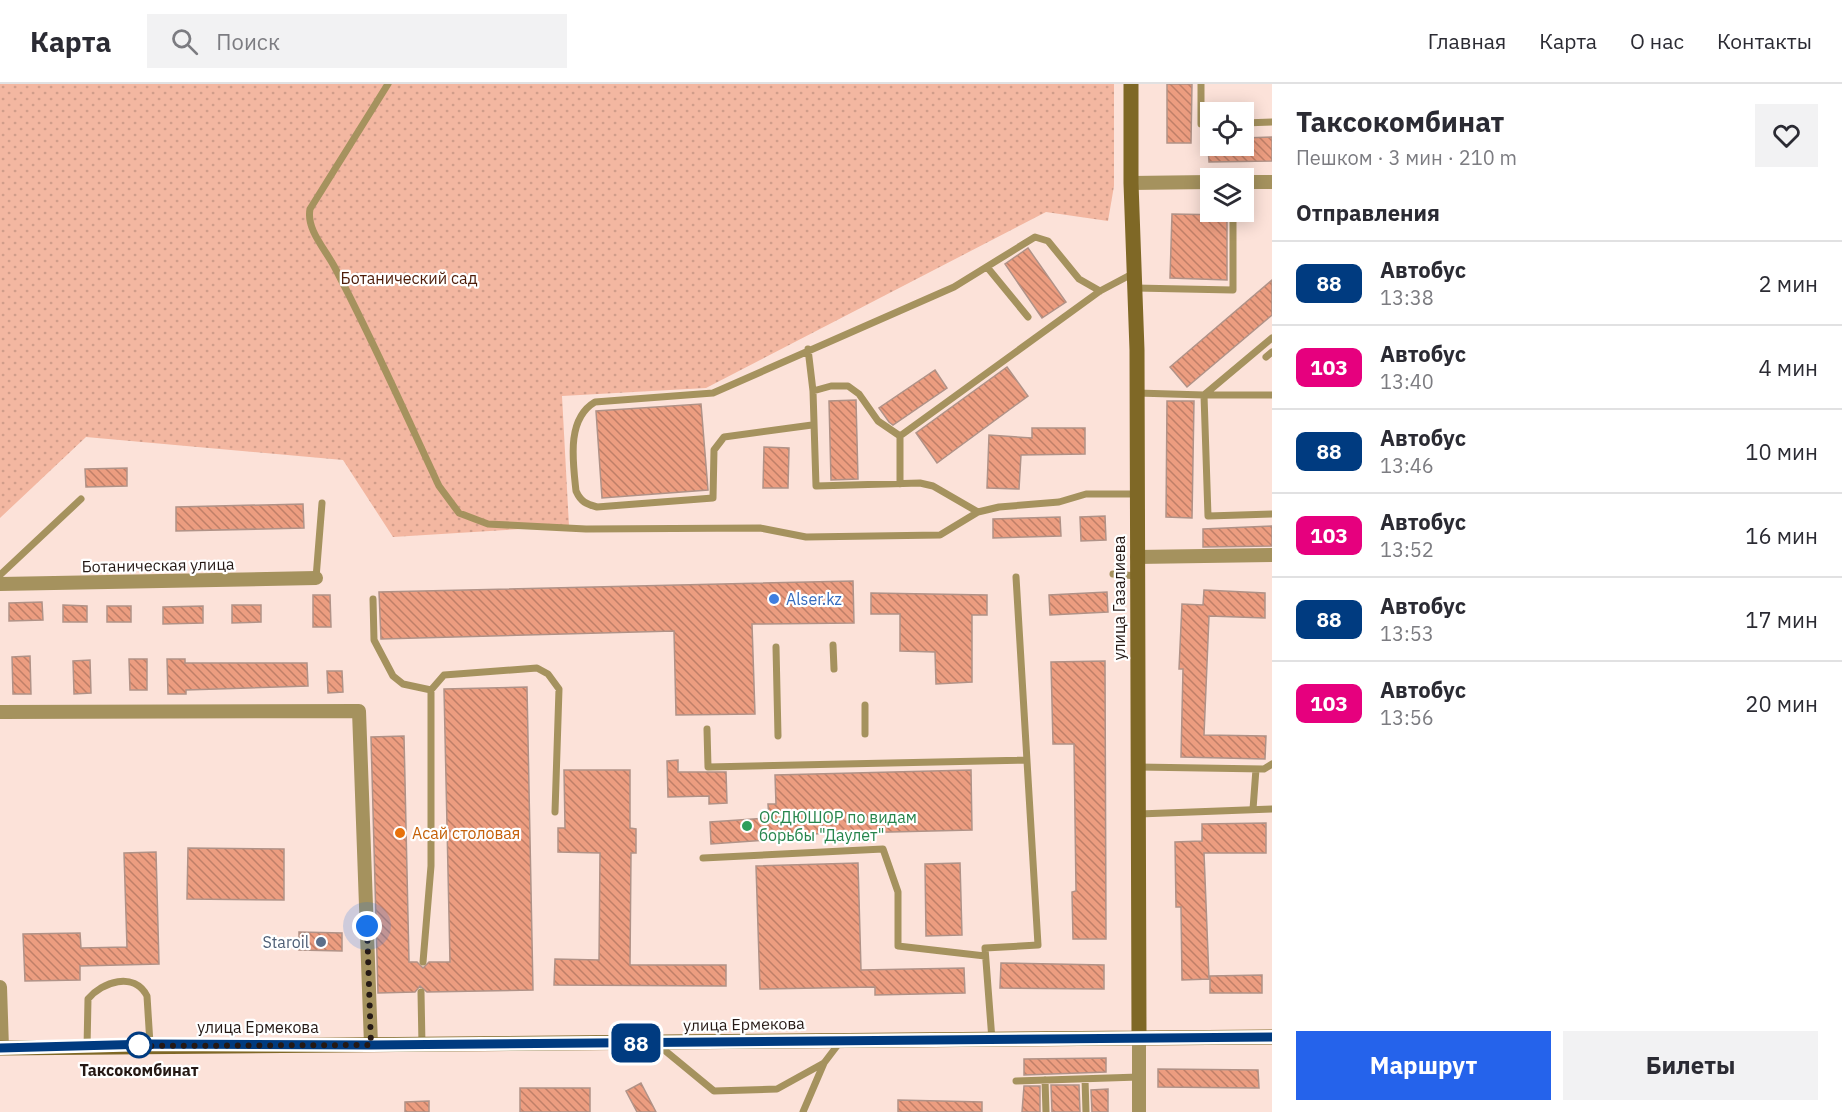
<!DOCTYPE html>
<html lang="ru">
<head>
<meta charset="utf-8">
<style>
	body { margin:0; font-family:"IBM Plex Sans",sans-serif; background:#f2f2f3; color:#2b2b33; height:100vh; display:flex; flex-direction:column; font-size:22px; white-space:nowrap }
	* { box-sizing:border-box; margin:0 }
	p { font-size:20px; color:#7c7c81 }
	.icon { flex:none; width:33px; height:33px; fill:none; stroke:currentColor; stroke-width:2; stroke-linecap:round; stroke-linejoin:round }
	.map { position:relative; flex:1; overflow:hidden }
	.details { display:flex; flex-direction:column; background:#fff; width:570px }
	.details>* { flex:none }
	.badge { padding:0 12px; border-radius:9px; font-size:21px; line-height:39px }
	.buttons { position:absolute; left:1200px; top:18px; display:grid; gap:12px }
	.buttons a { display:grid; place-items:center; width:54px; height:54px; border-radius:0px; background:#fff; box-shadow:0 3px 15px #0003; font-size:30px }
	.you { position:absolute; width:30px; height:30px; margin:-15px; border:4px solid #fff; border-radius:50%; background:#1a73e8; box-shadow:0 0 0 9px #1a73e833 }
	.map>.badge { position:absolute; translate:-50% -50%; box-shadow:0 0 0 3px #fff }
	h2 { padding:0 24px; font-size:22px; line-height:54px }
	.round { display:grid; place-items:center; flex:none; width:63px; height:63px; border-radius:0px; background:#f2f2f3 }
	.headline { display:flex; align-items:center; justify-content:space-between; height:102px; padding:0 24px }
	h1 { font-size:28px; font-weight:700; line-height:45px }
	.action { display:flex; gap:12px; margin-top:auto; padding:12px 24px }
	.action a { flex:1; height:69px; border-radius:0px; background:#2563eb; color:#fff; font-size:24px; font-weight:700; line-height:69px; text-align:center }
	.action a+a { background:#f2f2f3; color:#2b2b33 }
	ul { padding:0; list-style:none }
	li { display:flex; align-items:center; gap:18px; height:84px; padding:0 24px; border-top:2px solid #e1e1e2 }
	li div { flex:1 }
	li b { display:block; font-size:22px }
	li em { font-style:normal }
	li .badge { min-width:66px; font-weight:700; text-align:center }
	header { display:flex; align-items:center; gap:36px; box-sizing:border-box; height:84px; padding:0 30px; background:#fff; border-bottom:2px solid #e1e1e2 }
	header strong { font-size:28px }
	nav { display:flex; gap:33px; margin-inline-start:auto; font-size:21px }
	.search { width:420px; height:54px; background:#f2f2f3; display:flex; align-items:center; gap:15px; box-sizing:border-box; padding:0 21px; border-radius:0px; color:#7c7c81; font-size:22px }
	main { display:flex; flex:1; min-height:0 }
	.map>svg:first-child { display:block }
	.green { fill:url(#green-dots) }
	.building { fill:url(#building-back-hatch); stroke:#b09287; stroke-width:1.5 }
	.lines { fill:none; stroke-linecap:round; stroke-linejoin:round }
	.service { stroke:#a5925e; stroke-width:7 }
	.minor { stroke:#a5925e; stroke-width:14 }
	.secondary { stroke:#7f6826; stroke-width:15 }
	.line-casing { stroke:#fff; stroke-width:14 }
	.line { stroke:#003b80; stroke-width:9 }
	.walk { stroke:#251915; stroke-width:6; stroke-dasharray:0 10.8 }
	.shop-dot { fill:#3f7fe0; stroke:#fff; stroke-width:2 }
	.leisure-dot { fill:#2e9e5b; stroke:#fff; stroke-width:2 }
	.food-dot { fill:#e8710a; stroke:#fff; stroke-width:2 }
	.service-dot { fill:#5c6f8a; stroke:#fff; stroke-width:2 }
	.stop-dot { fill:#fff; stroke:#003b80; stroke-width:3 }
	.labels { text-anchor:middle; stroke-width:4.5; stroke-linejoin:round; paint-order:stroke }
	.park-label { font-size:16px; fill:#4e1d09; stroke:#fff }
	.street-label { font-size:16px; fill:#251915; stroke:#fff }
	.shop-label { font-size:16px; fill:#366cbe; stroke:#fff; text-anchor:start }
	.leisure-label { font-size:16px; fill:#27864d; stroke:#fff; text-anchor:start }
	.food-label { font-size:16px; fill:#c56008; stroke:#fff; text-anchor:start }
	.service-label { font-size:16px; fill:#4e5e75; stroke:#fff; text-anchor:end }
	.stop-label { font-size:16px; font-weight:bold; fill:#251915; stroke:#fff }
</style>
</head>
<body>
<header>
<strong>Карта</strong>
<div class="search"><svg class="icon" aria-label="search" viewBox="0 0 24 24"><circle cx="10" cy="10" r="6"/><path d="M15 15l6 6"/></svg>Поиск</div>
<nav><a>Главная</a><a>Карта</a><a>О нас</a><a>Контакты</a></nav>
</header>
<main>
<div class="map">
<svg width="1272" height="1028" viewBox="0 0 1272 1028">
	<defs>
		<pattern id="green-dots" width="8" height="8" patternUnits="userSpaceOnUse" patternTransform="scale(1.5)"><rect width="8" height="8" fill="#f3b7a1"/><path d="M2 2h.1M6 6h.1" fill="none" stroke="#d09d8a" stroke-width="1.8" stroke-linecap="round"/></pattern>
		<pattern id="building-back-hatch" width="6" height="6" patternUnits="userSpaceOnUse" patternTransform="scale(1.5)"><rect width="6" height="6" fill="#ec9d80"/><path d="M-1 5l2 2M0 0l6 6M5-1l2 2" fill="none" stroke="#bf7f68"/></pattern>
	</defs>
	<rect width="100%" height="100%" fill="#fce2d9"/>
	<path class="green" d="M0 0H1114V102L1108 137 1046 128 706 304 562 312 569 442 393 453 343 376 86 353 0 434Z"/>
	<path class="building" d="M1167 0H1192L1191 59H1167Z
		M1272 53V77L1209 78 1208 62H1244V54Z
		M1172 130 1227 131V196L1170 194Z
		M1028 164 1066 218 1042 234 1005 180Z
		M1272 196V231L1187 303 1170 283Z
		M1007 283 1028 312 937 379 916 349Z
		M935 286 947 304 893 341 889 338 879 324Z
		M856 316 858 395 831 396 829 317Z
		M1167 317H1194L1192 434 1166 433Z
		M701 320 708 406 602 414 596 327Z
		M1032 344H1085V370L1021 371 1019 405 987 404 989 351 1032 354Z
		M764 363 789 364 788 404H763Z
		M127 384V402L86 403 85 385Z
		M303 420 304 444 176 447V423Z
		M1105 432 1106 456 1081 457 1080 433Z
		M1060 433 1061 452 993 454V435Z
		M1272 442V462L1203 463V445Z
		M853 497 854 539 752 540 755 630 676 631 674 547 381 555 379 508Z
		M1204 506 1265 509V534L1209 532 1204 651 1266 652 1265 675 1181 673 1183 585H1179L1182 520 1203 521Z
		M1107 508 1108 528 1050 531 1049 511Z
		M871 509 987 511V531H972V598L936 600 935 568 900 567V530H871Z
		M313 511H330L331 543H313Z
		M42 518 43 536 9 537V519Z
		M63 521 87 522V538H63Z
		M232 521H261V538L232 539Z
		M107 522H131V538H107Z
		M203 522V539L163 540V523Z
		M30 572 31 610H13L12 573Z
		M129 575H147V606H130Z
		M167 575H185V579H307L308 602 186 606V610H168Z
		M90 576 91 609 74 610 73 577Z
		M1105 577 1106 855H1073L1072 808 1076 807 1074 660H1053L1051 578Z
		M327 587H342L343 608 328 609Z
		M527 603 533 906 427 908 420 902 415 908 378 909 371 653 404 652 409 878H417L423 884 429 878H450L444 605Z
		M678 676V688H726L727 719 709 720V712L668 713 667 677Z
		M564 686H630V744L636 745V769H631L630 881H726V902L554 901 555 875 599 876 600 769 558 768V744H565Z
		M971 686 972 746 767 751V756L711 760 710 738 769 734 768 720H776L775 691Z
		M1266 739V769H1204L1209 895 1182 896 1181 823H1176L1175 758 1202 757V740Z
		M188 764 284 765V816L187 815Z
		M156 768 159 880 80 882V896L25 897 23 850 80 849 81 864 127 863 124 769Z
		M858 779 861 886 964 884 965 909 875 911V903L760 905 756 782Z
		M960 779 962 851 926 852 925 780Z
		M299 848 342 849V867L299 866Z
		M1001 879 1104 881V905L1000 904Z
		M1262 891V909H1210V892Z
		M1106 974V988L1024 991V975Z
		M1158 985 1258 986 1259 1004 1158 1003Z
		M641 999 656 1028H637L626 1007Z
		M1051 1001H1079L1080 1028H1052Z
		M1024 1002H1040V1028H1022Z
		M520 1004H590V1028H520Z
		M1108 1005V1028H1092L1091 1006Z
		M898 1016 982 1018V1028H898Z
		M429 1017V1028H405V1018Z"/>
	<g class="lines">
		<path class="service" d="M388 0 310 125C306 145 325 165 334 182 372 254 405 329 439 402L459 429 488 440 586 445 760 444 806 453 940 451 978 428 999 423 1059 418 1086 410H1137
			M1201 0V40H1210
			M1244 39 1272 38
			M987 183 1028 233
			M1135 204 1233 206V128
			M1272 254 1204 311H1272
			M808 265 813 307 816 402 920 399 933 402 978 428
			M1266 273 1272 268
			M813 307 831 302H848L859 310 878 337 900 352
			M1137 309 1204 311 1208 432 1272 430
			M812 341 724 353 714 366 713 414 597 423C586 420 581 418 576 407 573 378 566 335 595 318L713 309 954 203 1035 153 1048 157 1079 195 1100 207
			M900 352 1100 207 1134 189
			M900 352V400
			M1113 490 1137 492
			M0 491 81 415
			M316 494 322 419
			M373 515 374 556 393 592 403 600 431 606
			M833 561 834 585
			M776 563 778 652
			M865 621V650
			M707 645 708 683 1027 676
			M1138 683 1264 685 1272 680
			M1253 725 1256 685
			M1139 730 1272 725
			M703 774 883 765 898 808V862L985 872
			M423 878 431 782V606L444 591 537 584 548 590 559 605 555 728
			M421 908 422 961
			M992 956 985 864 1038 861 1016 493
			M657 960 714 1007 777 1005 824 979 840 958
			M87 964 88 915C102 898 134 887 147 912L150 960
			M1085 995 1086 1028
			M1045 996 1046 1028
			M1016 997 1139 993
			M803 1028 824 979"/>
		<path class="minor" d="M1244 98H1272
			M1131 99 1210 98
			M1137 473 1272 471
			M0 500 316 494
			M0 628 359 627 371 961
			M0 903 2 964
			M1139 954V1028"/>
		<path class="secondary" d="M1131 0V99L1137 266 1139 954
			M0 964C424 958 848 958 1272 953"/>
	</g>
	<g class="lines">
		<defs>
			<path id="line" d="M0 964 150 960 371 961 1272 953"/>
		</defs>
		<use href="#line" class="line-casing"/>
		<use href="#line" class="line"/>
		<path class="walk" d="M139 961 129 962 371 961 367 842"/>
	</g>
	<circle class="shop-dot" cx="774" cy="515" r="6"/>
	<circle class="leisure-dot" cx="747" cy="742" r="6"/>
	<circle class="food-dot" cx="400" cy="749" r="6"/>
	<circle class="service-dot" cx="321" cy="858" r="6"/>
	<circle class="stop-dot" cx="139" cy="961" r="12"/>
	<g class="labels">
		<g class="park-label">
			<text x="409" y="200">Ботанический сад</text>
		</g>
		<g class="street-label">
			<text transform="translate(158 481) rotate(-1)" y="6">Ботаническая улица</text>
			<text transform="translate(1119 514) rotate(-90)" y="6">улица Газалиева</text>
			<text transform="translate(744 940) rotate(-1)" y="6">улица Ермекова</text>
			<text x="258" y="949">улица Ермекова</text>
		</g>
		<g class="shop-label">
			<text x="786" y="521">Alser.kz</text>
		</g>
		<g class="leisure-label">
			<text x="759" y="739">ОСДЮШОР по видам<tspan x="759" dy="18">борьбы "Даулет"</tspan></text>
		</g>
		<g class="food-label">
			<text x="412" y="755">Асай столовая</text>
		</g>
		<g class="service-label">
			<text x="309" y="864">Staroil</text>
		</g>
		<g class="stop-label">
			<text x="139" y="992">Таксокомбинат</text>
		</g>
	</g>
</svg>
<div class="buttons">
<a><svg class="icon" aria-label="locate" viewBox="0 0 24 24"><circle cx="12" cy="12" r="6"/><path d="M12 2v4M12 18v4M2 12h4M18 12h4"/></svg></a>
<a><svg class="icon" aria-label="layers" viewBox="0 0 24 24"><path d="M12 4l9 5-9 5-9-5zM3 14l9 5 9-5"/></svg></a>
</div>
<div class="you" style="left:367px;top:842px"></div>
<b class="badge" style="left:636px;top:959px;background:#003b80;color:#fff">88</b>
</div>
<section class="details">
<div class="headline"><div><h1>Таксокомбинат</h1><p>Пешком · 3 мин · 210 m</p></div><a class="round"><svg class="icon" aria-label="heart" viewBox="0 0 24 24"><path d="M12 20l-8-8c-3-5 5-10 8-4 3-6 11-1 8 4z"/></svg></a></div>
<h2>Отправления</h2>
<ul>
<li><span class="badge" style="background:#003b80;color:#fff">88</span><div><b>Автобус</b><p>13:38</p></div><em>2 мин</em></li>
<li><span class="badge" style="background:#e6007e;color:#fff">103</span><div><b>Автобус</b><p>13:40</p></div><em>4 мин</em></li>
<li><span class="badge" style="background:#003b80;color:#fff">88</span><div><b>Автобус</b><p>13:46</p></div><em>10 мин</em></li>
<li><span class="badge" style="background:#e6007e;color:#fff">103</span><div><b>Автобус</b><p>13:52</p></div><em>16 мин</em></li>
<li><span class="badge" style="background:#003b80;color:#fff">88</span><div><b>Автобус</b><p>13:53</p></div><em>17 мин</em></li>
<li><span class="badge" style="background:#e6007e;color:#fff">103</span><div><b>Автобус</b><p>13:56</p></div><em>20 мин</em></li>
</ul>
<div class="action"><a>Маршрут</a><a>Билеты</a></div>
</section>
</main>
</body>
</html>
